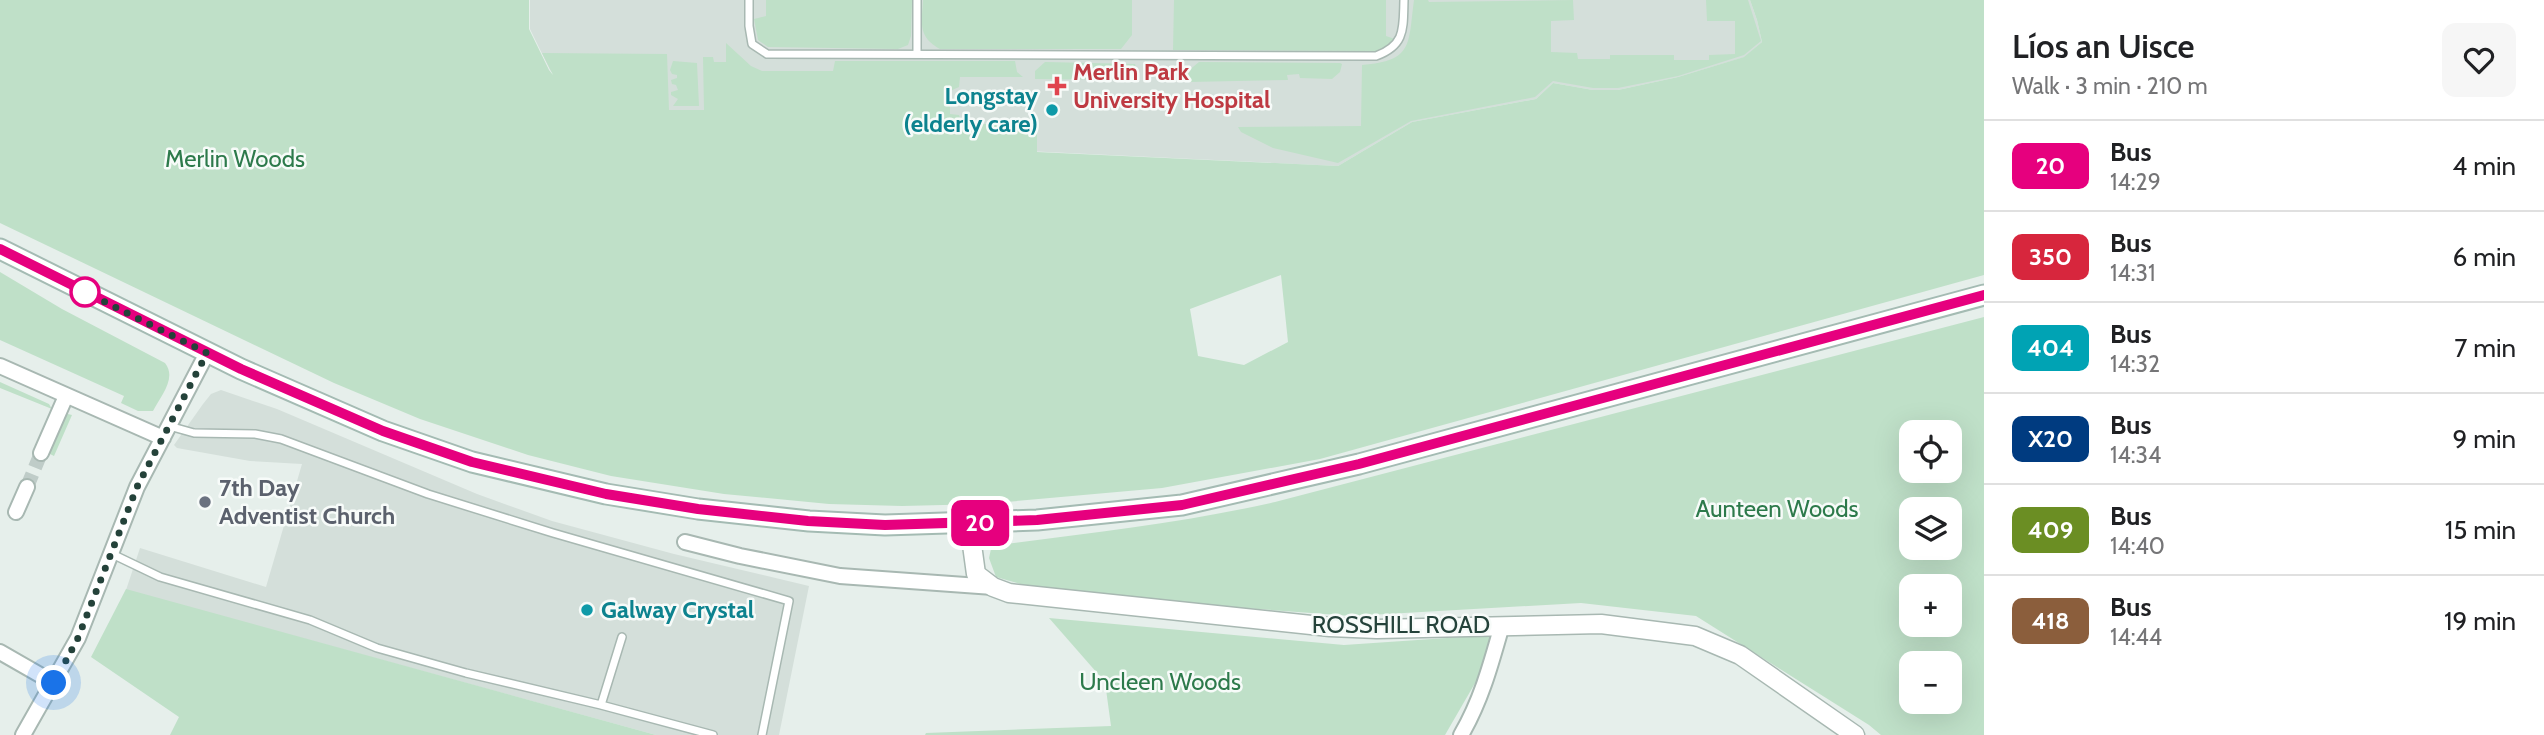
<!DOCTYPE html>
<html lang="en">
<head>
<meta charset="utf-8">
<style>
	body { margin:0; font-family:Cabin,sans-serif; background:#f6f6f6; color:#202124; height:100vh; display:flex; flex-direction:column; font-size:26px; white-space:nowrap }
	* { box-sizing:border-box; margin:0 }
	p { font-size:23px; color:#757577 }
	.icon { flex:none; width:38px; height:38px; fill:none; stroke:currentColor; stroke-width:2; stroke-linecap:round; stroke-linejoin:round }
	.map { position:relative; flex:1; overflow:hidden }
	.side { display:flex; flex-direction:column; background:#fff; width:560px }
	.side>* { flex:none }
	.badge { padding:0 14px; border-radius:10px; font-size:24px; line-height:46px }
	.fabs { position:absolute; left:1899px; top:420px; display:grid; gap:14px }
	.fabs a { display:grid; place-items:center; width:63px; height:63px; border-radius:14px; background:#fff; box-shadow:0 7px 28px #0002; font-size:35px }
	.you { position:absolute; width:35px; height:35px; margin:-18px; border:5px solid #fff; border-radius:50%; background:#1a73e8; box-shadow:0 0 0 10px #1a73e833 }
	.map>.badge { position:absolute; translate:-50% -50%; box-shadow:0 0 0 4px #fff }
	.round { display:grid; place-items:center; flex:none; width:74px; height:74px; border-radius:14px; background:#f6f6f6 }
	.overview { display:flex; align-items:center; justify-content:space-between; height:119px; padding:0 28px }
	h1 { font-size:33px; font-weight:600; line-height:52px }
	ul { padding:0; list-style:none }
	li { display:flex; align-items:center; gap:21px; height:91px; padding:0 28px; border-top:2px solid #e0e0e0 }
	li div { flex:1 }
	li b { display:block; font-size:26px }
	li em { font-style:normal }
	li .badge { min-width:77px; font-weight:700; text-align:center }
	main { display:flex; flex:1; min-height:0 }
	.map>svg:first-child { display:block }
	.built { fill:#d4dfda }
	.green { fill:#bfe0c8; fill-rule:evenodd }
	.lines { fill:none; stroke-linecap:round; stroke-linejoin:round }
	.minor-tunnel { stroke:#bfccc8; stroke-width:14; stroke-dasharray:14 7; stroke-linecap:butt }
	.service-casing { stroke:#a8b8b2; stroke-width:10 }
	.minor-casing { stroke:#a8b8b2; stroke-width:18 }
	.tertiary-casing { stroke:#a8b8b2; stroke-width:21 }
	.secondary-casing { stroke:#a4bbb3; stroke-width:23 }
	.service { stroke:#fff; stroke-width:7 }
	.minor { stroke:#fff; stroke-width:14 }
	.tertiary { stroke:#fff; stroke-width:18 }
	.secondary { stroke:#fff; stroke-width:19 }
	.line-casing { stroke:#fff; stroke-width:16 }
	.line { stroke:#e6007e; stroke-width:10 }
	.walk { stroke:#24423a; stroke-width:7; stroke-dasharray:0 12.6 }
	.health-dot { fill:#e0444e; stroke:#f7fbf9; stroke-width:2.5 }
	.culture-dot { fill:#0f9aa8; stroke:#f7fbf9; stroke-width:2.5 }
	.stop-dot { fill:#fff; stroke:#e6007e; stroke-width:3.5 }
	.worship-dot { fill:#6b7280; stroke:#f7fbf9; stroke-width:2.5 }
	.labels { text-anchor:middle; stroke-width:5; stroke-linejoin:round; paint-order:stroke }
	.health-label { font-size:24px; font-weight:bold; fill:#be3a42; stroke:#f7fbf9; text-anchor:start }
	.culture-label { font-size:24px; font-weight:bold; fill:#0d838f; stroke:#f7fbf9; text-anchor:end }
	.park-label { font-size:24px; fill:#2d7a4b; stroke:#f7fbf9 }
	.worship-label { font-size:24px; font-weight:bold; fill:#5b616d; stroke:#f7fbf9; text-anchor:start }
	.street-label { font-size:24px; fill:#24423a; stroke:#f7fbf9 }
</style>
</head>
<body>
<main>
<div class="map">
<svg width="1984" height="735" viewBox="0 0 1984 735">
	<rect width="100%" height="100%" fill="#e6efeb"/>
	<path class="built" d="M530 0H1750L1757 20 1762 42 1745 57 1678 77 1618 90H1593L1553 83 1536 99 1412 122 1338 166 607 131 550 70 530 29Z
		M221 390 277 409 477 494 552 521 674 554 809 586 779 735H656L126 590 140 548 266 587 302 464 250 461 177 448 174 445 203 404 211 394Z"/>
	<path class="green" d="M0 0H529V29L549 70 553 75 542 53 667 54 669 110H704L703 57H713L714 62H726V43L751 66 762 71H833L835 61H1015L1017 72 1023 77H960L959 87 950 91V114L959 115 962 124H1037V152L1338 166 1412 122 1536 99 1553 83 1593 90H1618L1678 77 1744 57 1762 42 1757 20 1750 0H1984V275L1320 459 1162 488 984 504 902 506 829 504 724 494 611 476 528 455 420 419 334 383 0 223ZM1281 275 1288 342 1244 365 1198 356 1190 309Z
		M766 0H912L911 36 908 45 898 49 768 47 758 40 754 19 766 16Z
		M923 0H1132V35L1121 49H940C917 36 922 23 923 0Z
		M1174 0H1386V36L1395 39 1388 47 1379 51 1173 50Z
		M1414 0H1428L1429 2 1573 0 1574 20 1551 21V52L1577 53 1578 59H1610V55H1674V60H1709V55L1735 54V21H1707L1706 0H1748L1761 41 1744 55 1678 76 1618 88H1593L1553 81 1535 97 1411 121 1338 163 1273 148 1241 132 1238 127 1361 126 1362 65C1414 61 1408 44 1414 0Z
		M673 61 697 63 699 106H673L678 99 671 95V92L678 90 676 85 672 84 671 80 677 78V75L672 74 670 70Z
		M1045 62 1135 64 1138 73 1132 78 1124 80 1035 79V71Z
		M1199 62 1340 63 1342 64 1340 72 1332 79 1300 78 1299 74 1287 75 1288 80 1189 82 1188 71Z
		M0 272 62 309 165 363C177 378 161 396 153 411H138L121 403 124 396 0 340Z
		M1984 317V735H1881L1869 725 1696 616 1581 603 1352 616 1055 594 996 577 989 558 991 549 998 545C1091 533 1183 523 1275 502ZM1911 432H1950V471H1911ZM1911 509H1950V548H1911ZM1911 586H1950V625H1911ZM1911 663H1950V702H1911Z
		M0 382 49 404 52 409 0 388Z
		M68 414 72 415 54 456 48 453 64 415Z
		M126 589 656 735H170L179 717 91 657Z
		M1049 618 1344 645 1491 635 1478 678 1445 735H925L926 733 1111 726 1105 682Z"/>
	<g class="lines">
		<path class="minor-tunnel" d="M27 487 41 453"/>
		<defs>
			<path id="service" d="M749 0V26L752 44 767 54 1376 56C1406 45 1403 28 1404 0
				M917 54V0
				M169 426 194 433 255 434 281 439 428 494 553 533 789 601 762 735
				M112 554 160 577 310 620 377 648 466 673 601 705 713 735
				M601 705 622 637"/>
			<path id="minor" d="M0 366 163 438
				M41 453 66 396
				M16 512 27 487
				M685 542 740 556 840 576 993 587
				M0 652 54 683
				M23 735 78 638 137 487 207 353
				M1461 735C1481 701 1491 664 1502 625"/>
			<path id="tertiary" d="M969 523 976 574 993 587 1009 593 1330 627 1377 629 1601 624 1695 636 1740 655 1855 735"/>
			<path id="secondary" d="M0 249 241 369 383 431 472 462 606 494 698 509 809 521 885 525 1037 520 1182 505 1359 464 1984 295"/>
		</defs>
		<use href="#service" class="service-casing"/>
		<use href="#minor" class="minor-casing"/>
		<use href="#tertiary" class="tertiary-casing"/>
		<use href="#secondary" class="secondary-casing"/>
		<use href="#service" class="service"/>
		<use href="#minor" class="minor"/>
		<use href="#tertiary" class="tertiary"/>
		<use href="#secondary" class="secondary"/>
	</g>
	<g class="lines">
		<defs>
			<path id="line" d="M0 249 241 369 383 431 472 462 606 494 698 509 808 521 885 525 1037 520 1182 505 1359 464 1984 295"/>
		</defs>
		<use href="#line" class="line-casing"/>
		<use href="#line" class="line"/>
		<path class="walk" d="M54 683 78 638 137 487 207 353 85 292"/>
	</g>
	<path class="health-dot" d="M1053.5 75.5h7v7h7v7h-7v7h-7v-7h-7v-7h7z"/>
	<g class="culture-dot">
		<circle cx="1052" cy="110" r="7"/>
		<circle cx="587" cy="610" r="7"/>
	</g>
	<circle class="stop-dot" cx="85" cy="292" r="14"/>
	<circle class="worship-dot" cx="205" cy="502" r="7"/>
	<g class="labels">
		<g class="health-label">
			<text x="1073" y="80">Merlin Park<tspan x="1073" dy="28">University Hospital</tspan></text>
		</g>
		<g class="culture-label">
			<text x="1038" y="104">Longstay<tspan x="1038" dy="28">(elderly care)</tspan></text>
			<text x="601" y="618" text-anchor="start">Galway Crystal</text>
		</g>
		<g class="park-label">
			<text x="235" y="167">Merlin Woods</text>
			<text x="1777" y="517">Aunteen Woods</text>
			<text x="1160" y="690">Uncleen Woods</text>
		</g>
		<g class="worship-label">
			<text x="219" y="496">7th Day<tspan x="219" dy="28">Adventist Church</tspan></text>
		</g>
		<g class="street-label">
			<text x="1401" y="633">ROSSHILL ROAD</text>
		</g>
	</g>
</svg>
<div class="fabs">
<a><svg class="icon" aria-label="locate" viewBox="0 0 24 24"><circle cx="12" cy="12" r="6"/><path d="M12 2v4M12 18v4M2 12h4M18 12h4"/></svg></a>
<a><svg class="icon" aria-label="layers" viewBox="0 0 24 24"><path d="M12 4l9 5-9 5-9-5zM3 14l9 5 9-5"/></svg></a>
<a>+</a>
<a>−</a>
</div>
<div class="you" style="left:54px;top:683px"></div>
<b class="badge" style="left:980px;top:523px;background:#e6007e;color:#fff">20</b>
</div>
<section class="side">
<div class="overview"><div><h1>Líos an Uisce</h1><p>Walk · 3 min · 210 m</p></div><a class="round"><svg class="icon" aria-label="heart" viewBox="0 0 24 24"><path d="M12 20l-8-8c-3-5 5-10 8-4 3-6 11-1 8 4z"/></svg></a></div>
<ul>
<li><span class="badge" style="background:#e6007e;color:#fff">20</span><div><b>Bus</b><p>14:29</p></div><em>4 min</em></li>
<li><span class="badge" style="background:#d7263d;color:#fff">350</span><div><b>Bus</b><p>14:31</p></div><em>6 min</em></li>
<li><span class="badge" style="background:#00a3b4;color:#fff">404</span><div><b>Bus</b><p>14:32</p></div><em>7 min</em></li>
<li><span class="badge" style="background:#003b80;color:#fff">X20</span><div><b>Bus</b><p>14:34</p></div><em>9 min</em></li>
<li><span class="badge" style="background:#6b8e23;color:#fff">409</span><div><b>Bus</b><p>14:40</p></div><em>15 min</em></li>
<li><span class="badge" style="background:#8b5e3c;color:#fff">418</span><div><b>Bus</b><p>14:44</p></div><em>19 min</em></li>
</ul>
</section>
</main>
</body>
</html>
